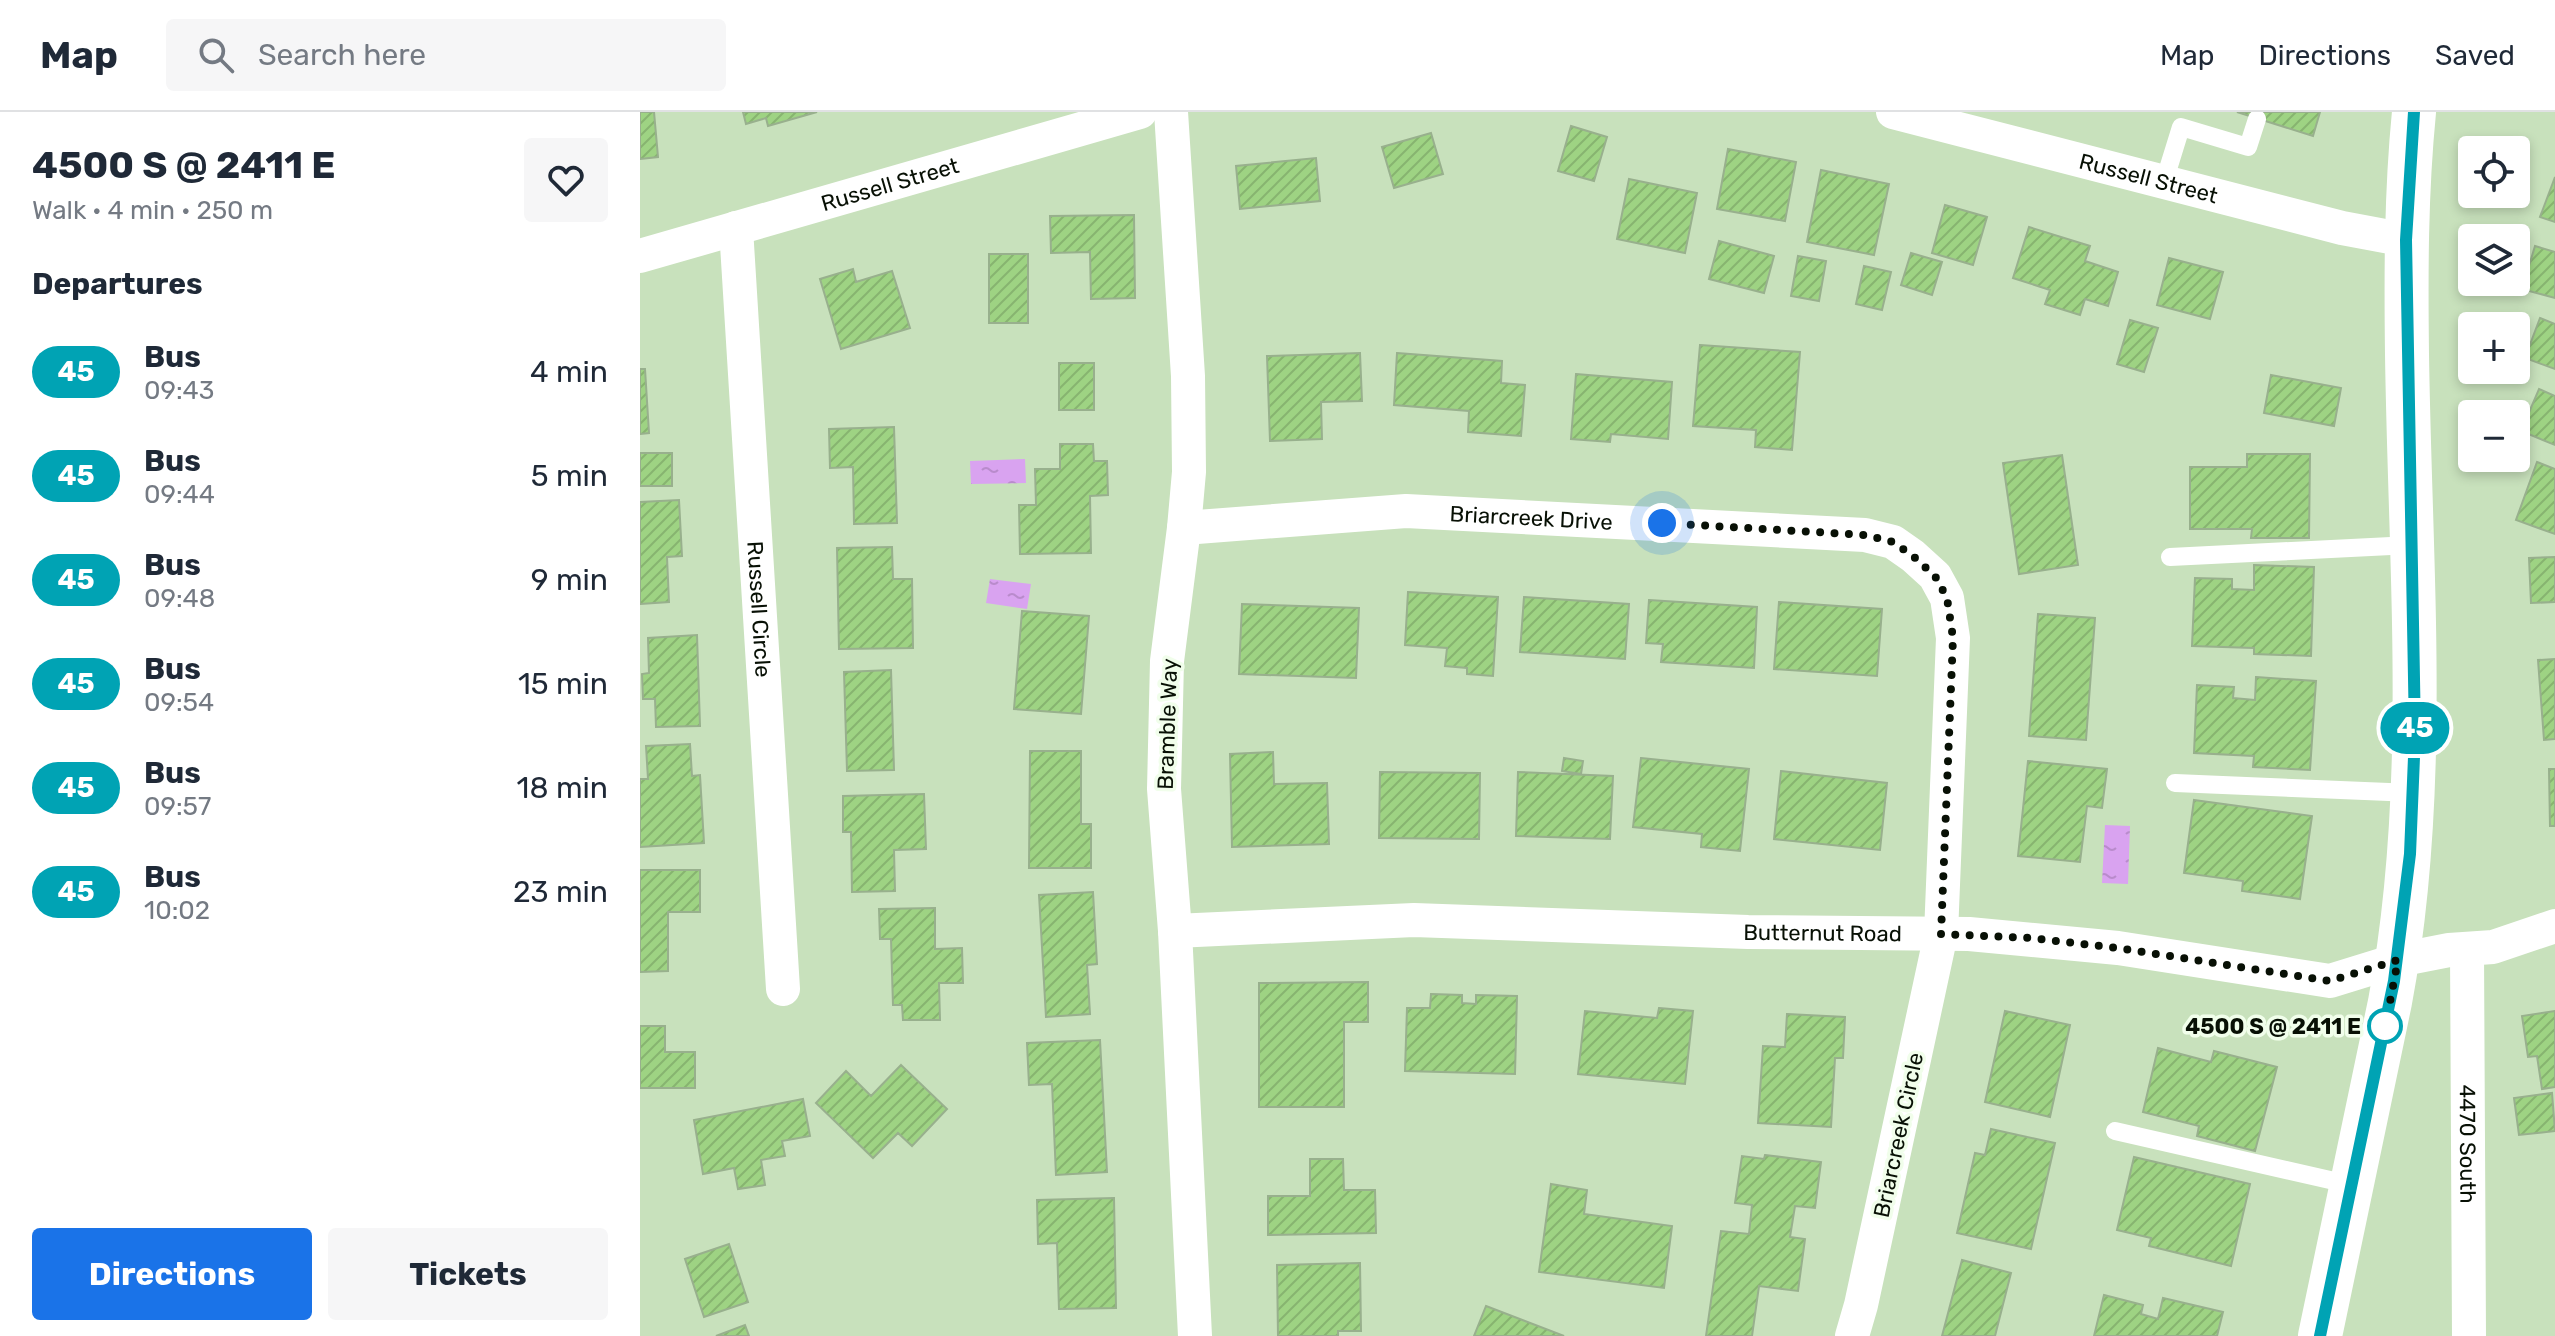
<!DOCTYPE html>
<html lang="en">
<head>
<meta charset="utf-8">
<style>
	body { margin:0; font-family:Rubik,sans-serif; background:#f6f6f7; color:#1f2937; height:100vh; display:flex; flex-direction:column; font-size:30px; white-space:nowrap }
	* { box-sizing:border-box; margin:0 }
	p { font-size:26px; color:#747a83 }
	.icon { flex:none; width:44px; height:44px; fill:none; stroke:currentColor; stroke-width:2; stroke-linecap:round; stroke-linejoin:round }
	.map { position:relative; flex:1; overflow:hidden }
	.panel { display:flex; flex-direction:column; background:#fff; width:640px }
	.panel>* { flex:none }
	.badge { padding:0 16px; border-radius:26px; font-size:28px; line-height:52px }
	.fabs { position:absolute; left:1818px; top:24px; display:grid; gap:16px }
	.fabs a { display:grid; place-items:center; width:72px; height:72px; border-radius:8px; background:#fff; box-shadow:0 4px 12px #0003; font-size:40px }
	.you { position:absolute; width:40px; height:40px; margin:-20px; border:6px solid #fff; border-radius:50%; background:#1a73e8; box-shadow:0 0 0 12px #1a73e833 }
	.map>.badge { position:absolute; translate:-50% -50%; box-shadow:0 0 0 4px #fff }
	h2 { padding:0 32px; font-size:30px; line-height:72px }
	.round { display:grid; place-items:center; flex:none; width:84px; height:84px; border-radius:8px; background:#f6f6f7 }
	.overview { display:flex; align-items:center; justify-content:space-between; height:136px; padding:0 32px }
	h1 { font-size:38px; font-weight:700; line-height:60px }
	.action { display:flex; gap:16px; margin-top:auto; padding:16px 32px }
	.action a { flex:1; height:92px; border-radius:8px; background:#1a73e8; color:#fff; font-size:32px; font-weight:700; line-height:92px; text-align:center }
	.action a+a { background:#f6f6f7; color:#1f2937 }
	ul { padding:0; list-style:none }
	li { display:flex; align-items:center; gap:24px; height:104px; padding:0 32px }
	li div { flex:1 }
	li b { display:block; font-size:30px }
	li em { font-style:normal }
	li .badge { min-width:88px; font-weight:700; text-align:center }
	header { display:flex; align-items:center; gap:48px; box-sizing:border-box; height:112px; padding:0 40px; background:#fff; border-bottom:2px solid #e0e1e3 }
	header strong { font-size:38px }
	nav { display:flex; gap:44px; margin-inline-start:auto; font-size:28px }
	.search { width:560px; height:72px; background:#f6f6f7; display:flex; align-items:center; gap:20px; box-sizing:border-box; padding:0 28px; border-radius:8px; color:#747a83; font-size:30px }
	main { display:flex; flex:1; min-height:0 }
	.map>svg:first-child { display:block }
	.water { fill:url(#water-ripples) }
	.building { fill:url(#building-hatch); stroke:#98b08d; stroke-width:2 }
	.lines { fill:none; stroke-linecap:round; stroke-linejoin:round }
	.service { stroke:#fff; stroke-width:18 }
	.minor { stroke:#fff; stroke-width:34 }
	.secondary { stroke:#fff; stroke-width:44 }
	.line-casing { stroke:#fff; stroke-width:18 }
	.line { stroke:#00a3b4; stroke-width:12 }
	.walk { stroke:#081005; stroke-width:8; stroke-dasharray:0 14.4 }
	.stop-dot { fill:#fff; stroke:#00a3b4; stroke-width:4 }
	.labels { text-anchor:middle; stroke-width:7; stroke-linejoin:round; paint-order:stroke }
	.street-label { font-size:22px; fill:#081005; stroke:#f1feeb }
	.stop-label { font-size:22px; font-weight:bold; fill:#081005; stroke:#f1feeb; text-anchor:end }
</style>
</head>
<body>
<header>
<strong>Map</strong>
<div class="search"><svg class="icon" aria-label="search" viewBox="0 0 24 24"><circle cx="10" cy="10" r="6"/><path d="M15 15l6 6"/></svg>Search here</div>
<nav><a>Map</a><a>Directions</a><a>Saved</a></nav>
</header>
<main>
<section class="panel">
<div class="overview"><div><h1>4500 S @ 2411 E</h1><p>Walk · 4 min · 250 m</p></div><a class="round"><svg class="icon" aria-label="heart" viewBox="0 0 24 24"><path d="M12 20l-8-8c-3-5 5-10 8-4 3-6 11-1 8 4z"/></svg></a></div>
<h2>Departures</h2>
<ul>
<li><span class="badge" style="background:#00a3b4;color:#fff">45</span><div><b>Bus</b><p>09:43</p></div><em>4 min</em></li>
<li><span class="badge" style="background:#00a3b4;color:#fff">45</span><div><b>Bus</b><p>09:44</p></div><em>5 min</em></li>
<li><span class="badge" style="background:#00a3b4;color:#fff">45</span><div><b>Bus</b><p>09:48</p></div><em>9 min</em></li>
<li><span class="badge" style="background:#00a3b4;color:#fff">45</span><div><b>Bus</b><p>09:54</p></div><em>15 min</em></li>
<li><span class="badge" style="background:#00a3b4;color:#fff">45</span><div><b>Bus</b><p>09:57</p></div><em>18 min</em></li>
<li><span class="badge" style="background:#00a3b4;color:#fff">45</span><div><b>Bus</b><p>10:02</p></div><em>23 min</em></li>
</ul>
<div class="action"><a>Directions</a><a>Tickets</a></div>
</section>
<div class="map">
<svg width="1915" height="1224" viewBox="0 0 1915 1224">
	<defs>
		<pattern id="water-ripples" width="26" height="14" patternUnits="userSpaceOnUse" patternTransform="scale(2)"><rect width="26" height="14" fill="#d9a3f0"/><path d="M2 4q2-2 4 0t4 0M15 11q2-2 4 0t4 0" fill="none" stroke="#b98bcc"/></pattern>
		<pattern id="building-hatch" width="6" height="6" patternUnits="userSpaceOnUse" patternTransform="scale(2)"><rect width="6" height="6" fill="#9ed383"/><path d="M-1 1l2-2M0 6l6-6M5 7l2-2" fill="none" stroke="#87b470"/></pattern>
	</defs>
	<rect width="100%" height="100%" fill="#c8e1bc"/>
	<path class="water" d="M385 347 386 371 331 372 330 349Z
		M350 467 391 472 387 497 346 491Z
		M1465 713 1490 714 1488 772 1462 771Z"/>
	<path class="building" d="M0 0H14L18 45 0 47Z
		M103 0H177L128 14 126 6 106 12Z
		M1597 0H1680L1673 24Z
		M931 14 967 25 954 69 918 59Z
		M791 21 803 62 754 76 742 35Z
		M1088 37 1156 50 1145 109 1077 97Z
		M676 46 680 89 600 97 596 54Z
		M1181 58 1249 72 1234 143 1167 130Z
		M1915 65V110L1900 105Z
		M989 67 1057 81 1045 141 977 127Z
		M1305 93 1347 105 1333 153 1292 141Z
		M494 103 495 186 451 187 450 140 411 141 410 104Z
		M1389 115 1450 134 1445 149 1478 160 1468 194 1445 187 1440 203 1405 192 1410 178 1373 166Z
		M1079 129 1134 144 1124 181 1069 167Z
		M1895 134 1915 140V186L1882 177Z
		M1271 141 1302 150 1292 183 1261 173Z
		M349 142H388V211H349Z
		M1158 144 1186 149 1179 189 1151 184Z
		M1529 146 1583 160 1570 207 1517 193Z
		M1224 154 1251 160 1242 198 1216 192Z
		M213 157 216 170 252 159 270 216 201 237 180 167Z
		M1900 206 1915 212V257L1885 246Z
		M1490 208 1518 216 1504 260 1477 252Z
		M1060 233 1160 240 1152 338 1115 335 1116 318 1053 314Z
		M720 241 722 289 681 290 682 327 630 329 627 244Z
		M757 241 862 249 861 271 885 273 881 324 828 320 829 299 754 293Z
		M419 251H454V298H419Z
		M0 257H5L9 321 0 322Z
		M936 262 1032 270 1028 327 971 322 970 330 931 327Z
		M1631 263 1701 276 1694 314 1624 301Z
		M1899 277 1915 284V333L1881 319Z
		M254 315 257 411 214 412 213 355 190 356 189 317Z
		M420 332H453L454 349H467L468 383 450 384 451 441 380 442 379 393H396L395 357H420Z
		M0 341H32V374H0Z
		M1607 342H1670L1669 426H1611L1612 417H1550V355H1607Z
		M1422 343 1438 453 1379 462 1363 351Z
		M1897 350 1915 357V422L1876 408Z
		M39 388 42 444 27 445 29 490 0 492V390Z
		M252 435 253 467H272L273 536 199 537 197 436Z
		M1915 445V490L1891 491 1889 446Z
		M1614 453 1674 455 1671 544 1614 542V536L1552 534 1555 466 1592 467V477L1614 478Z
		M768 480 858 485 853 564 827 562V556L805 554 807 536 765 533Z
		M884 485 989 492 985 547 880 540Z
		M1009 488 1117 495 1114 556 1021 550 1023 532 1006 531Z
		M1139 490 1242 497 1237 564 1134 557Z
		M602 492 719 496 716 566 599 562Z
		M382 499 449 504 441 602 374 597Z
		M1398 502 1455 506 1446 628 1389 624Z
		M57 523 60 614 16 615 15 587H3L2 562 9 561 8 526Z
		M1915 547V627L1904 628 1898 548Z
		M251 558 254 658 207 659 204 560Z
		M1616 565 1676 569 1670 658 1613 655 1614 644 1554 641 1557 573 1594 575 1593 586 1615 588Z
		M50 632 52 664 60 663 64 731 0 735V667H8L6 634Z
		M390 639H441V712H451V756H389Z
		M633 640 634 672 687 671 689 732 592 735 590 642Z
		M924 646 943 649 941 662 922 659Z
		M1001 646 1109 657 1100 739 1061 735 1062 722 993 715Z
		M1388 649 1467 657 1462 696 1447 694 1440 750 1378 744Z
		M1909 657H1915V714H1910Z
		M1141 659 1247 671 1240 738 1134 727Z
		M740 660 840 661 839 727 739 726Z
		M878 660 973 664 970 727 876 724Z
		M284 682 286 737 254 738 255 779 212 780 211 720H203V684Z
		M1554 688 1672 704 1660 787 1602 779 1603 769 1544 761Z
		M0 758H60V800H28V859L0 860Z
		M453 780 457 852 447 853 450 902 406 905 399 783Z
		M295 796V837L322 836 323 871H299L300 908H263L262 893H253L251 827H240L239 797Z
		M728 870V910H704V995H619V871Z
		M791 882 822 883V891L836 892V883L877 884 875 962 765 959 767 896H790Z
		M1019 896 1053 899 1045 972 938 962 945 899 1017 906Z
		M1365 899 1430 913 1410 1005 1345 990Z
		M1915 899V975L1902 977 1897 944 1888 945 1882 904Z
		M1147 902 1205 905 1203 946H1195L1191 1015 1118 1011 1123 934 1145 935Z
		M0 914H25V940H55V976H0Z
		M460 928 467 1060 416 1063 412 972 389 973 387 931Z
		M1518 936 1571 950 1574 939 1637 955 1615 1039 1557 1024 1559 1014 1503 1000Z
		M261 953 307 997 272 1034 258 1021 233 1046 176 991 206 959 231 984Z
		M1912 981 1915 1019 1879 1023 1874 986Z
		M163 987 170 1024 142 1029 145 1044 121 1048 125 1073 98 1077 94 1056 63 1062 54 1008Z
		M1351 1017 1415 1031 1391 1137 1317 1121 1335 1041 1345 1043Z
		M1125 1043 1181 1050 1175 1096 1155 1094 1150 1125 1165 1127 1158 1179 1119 1174 1112 1224H1066L1081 1119 1109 1122 1112 1093 1095 1091 1102 1044 1124 1047Z
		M1494 1045 1610 1072 1591 1154 1509 1134 1511 1126 1477 1118Z
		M670 1047H703L704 1078H735L736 1121 628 1123V1084H670Z
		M911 1072 947 1078 944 1102 1032 1114 1024 1176 899 1160Z
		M474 1086 476 1196 419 1197 417 1131 398 1132 397 1088Z
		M89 1132 108 1190 64 1205 45 1147Z
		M1322 1148 1371 1161 1355 1224H1302Z
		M720 1151 721 1219H698V1224H638L637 1153Z
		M1464 1183 1503 1193 1501 1202 1518 1207 1523 1186 1583 1200 1577 1224H1454Z
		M846 1194 924 1224H834Z
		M105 1213 109 1224H76Z"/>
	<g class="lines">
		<path class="service" d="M1524 70 1541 15 1608 35 1617 7
			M1530 445 1771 433
			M1535 671 1773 681
			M1475 1019 1712 1073"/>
		<g class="minor">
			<path d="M531 0 548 264 549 360 544 416 527 549 524 677 535 819 555 1224"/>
			<path id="s1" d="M1253 0 1702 116 1766 128"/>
			<path id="s2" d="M96 116 143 877"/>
			<path id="s3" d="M0 144 500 0"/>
			<path id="s4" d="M544 416 766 399 1225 423 1253 430 1273 444 1295 464 1307 486 1313 526 1301 822 1221 1193 1212 1224"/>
			<path id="s5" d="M535 819 774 808 1108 820 1329 822 1478 836 1690 869 1758 848 1809 838 1853 835 1915 814"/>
			<path id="s6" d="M1827 838 1829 1224"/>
		</g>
		<path class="secondary" d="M1680 1224 1750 890C1790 677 1770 458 1767 242 1766 161 1766 81 1774 0"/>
	</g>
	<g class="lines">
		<defs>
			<path id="line" d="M1680 1224 1754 869 1770 742 1775 621 1766 128 1774 0"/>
		</defs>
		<use href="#line" class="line-casing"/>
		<use href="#line" class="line"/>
		<path class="walk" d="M1022 411 1225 423 1253 430 1273 444 1295 464 1307 486 1313 526 1301 822 1390 826 1478 836 1690 869 1758 848 1744 921 1745 914"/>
	</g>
	<circle class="stop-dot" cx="1745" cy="914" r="16"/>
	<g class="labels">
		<g class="street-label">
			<text dy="8" stroke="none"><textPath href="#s1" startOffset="264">Russell Street</textPath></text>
			<text dy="8" stroke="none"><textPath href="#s3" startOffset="260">Russell Street</textPath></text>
			<text dy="8" stroke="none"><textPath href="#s4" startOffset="348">Briarcreek Drive</textPath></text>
			<text dy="8" stroke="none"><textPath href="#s2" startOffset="382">Russell Circle</textPath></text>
			<text transform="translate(527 612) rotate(-88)" y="8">Bramble Way</text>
			<text dy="8" stroke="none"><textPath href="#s5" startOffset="648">Butternut Road</textPath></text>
			<text transform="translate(1258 1023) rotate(-78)" y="8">Briarcreek Circle</text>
			<text dy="8" stroke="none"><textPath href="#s6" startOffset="194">4470 South</textPath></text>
		</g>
		<g class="stop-label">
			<text x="1721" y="922">4500 S @ 2411 E</text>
		</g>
	</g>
</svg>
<div class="fabs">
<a><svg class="icon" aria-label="locate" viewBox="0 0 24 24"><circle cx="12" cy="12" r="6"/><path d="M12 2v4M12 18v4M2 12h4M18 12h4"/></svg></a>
<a><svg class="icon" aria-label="layers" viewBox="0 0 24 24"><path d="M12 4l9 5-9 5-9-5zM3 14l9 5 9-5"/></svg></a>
<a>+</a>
<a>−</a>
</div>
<div class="you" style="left:1022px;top:411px"></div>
<b class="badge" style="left:1775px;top:616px;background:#00a3b4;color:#fff">45</b>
</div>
</main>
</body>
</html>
